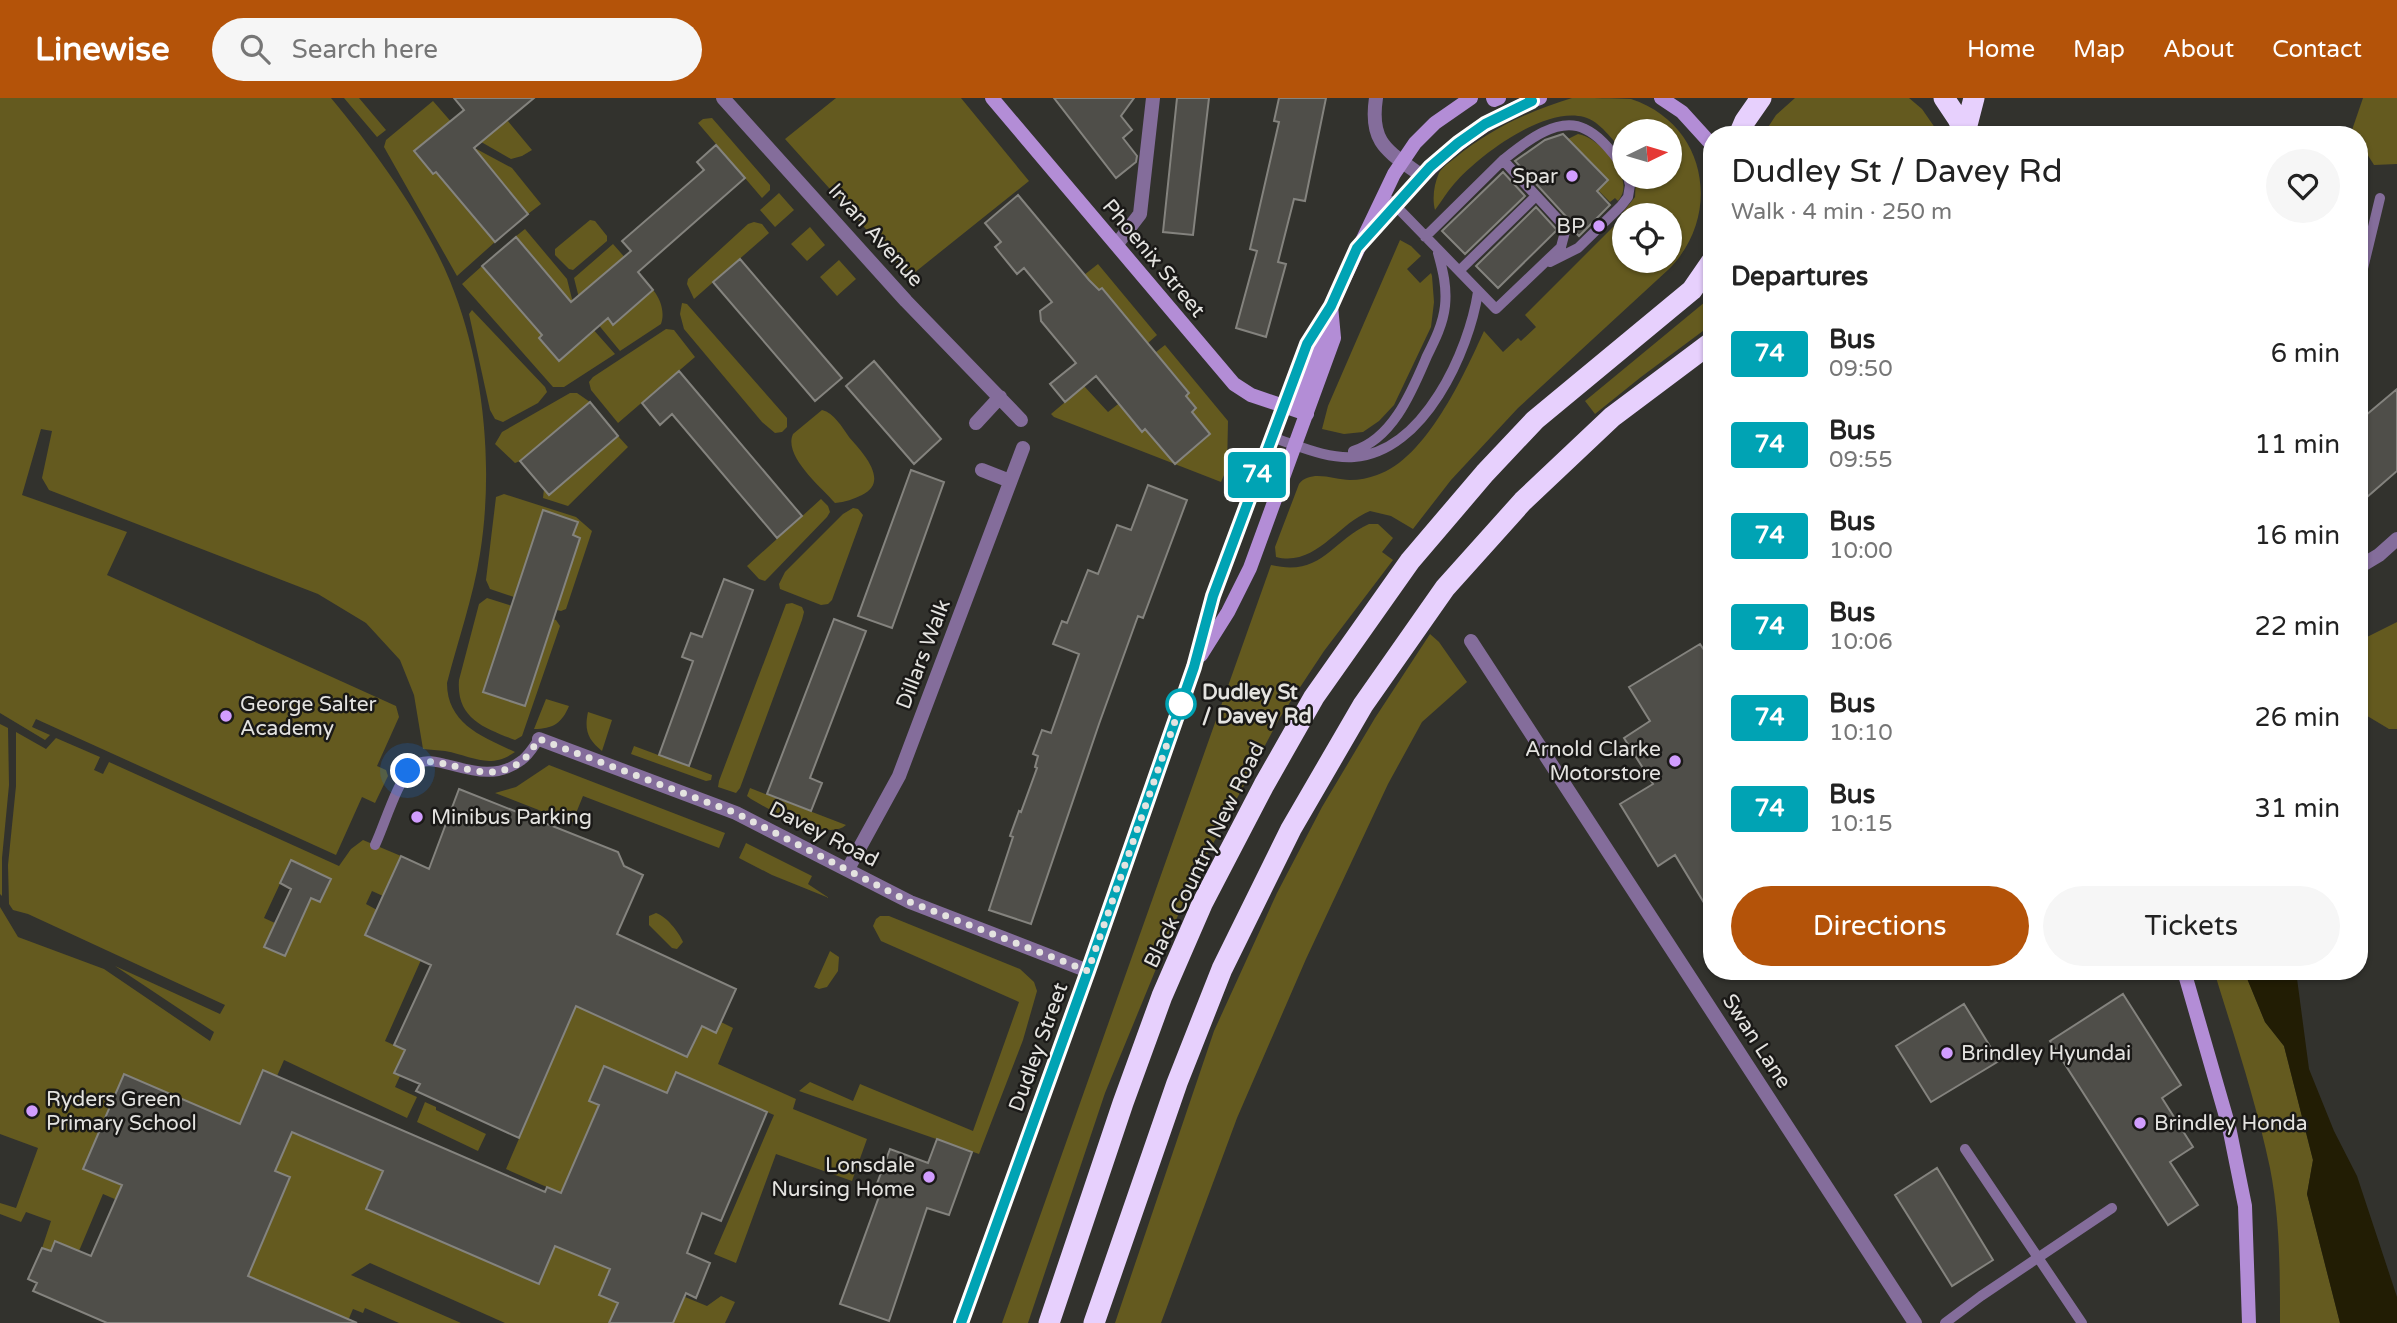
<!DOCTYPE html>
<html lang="en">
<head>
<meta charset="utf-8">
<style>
	body { margin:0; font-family:"Varela Round",sans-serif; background:#f6f6f6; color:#222; height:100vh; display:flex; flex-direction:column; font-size:26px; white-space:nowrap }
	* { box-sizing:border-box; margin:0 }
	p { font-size:23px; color:#767676 }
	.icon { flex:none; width:38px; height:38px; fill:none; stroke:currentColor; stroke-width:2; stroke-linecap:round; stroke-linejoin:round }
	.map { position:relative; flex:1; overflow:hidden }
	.details { position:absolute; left:1703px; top:28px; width:665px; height:854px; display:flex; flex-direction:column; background:#fff; border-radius:28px; box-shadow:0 2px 5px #0004 }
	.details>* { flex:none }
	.badge { padding:0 14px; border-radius:5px; font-size:24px; line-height:46px }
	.needle { width:46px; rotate:85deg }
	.controls { position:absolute; left:1612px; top:21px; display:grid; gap:14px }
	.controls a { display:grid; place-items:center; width:70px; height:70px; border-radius:50%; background:#fff; box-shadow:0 2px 5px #0004; font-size:35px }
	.you { position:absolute; width:35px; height:35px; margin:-18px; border:5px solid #fff; border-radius:50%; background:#1a73e8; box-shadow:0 0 0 10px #1a73e833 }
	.map>.badge { position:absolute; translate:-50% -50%; box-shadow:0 0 0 4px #fff }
	h2 { padding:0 28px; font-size:26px; line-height:63px }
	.round { display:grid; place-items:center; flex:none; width:74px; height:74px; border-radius:37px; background:#f6f6f6 }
	.summary { display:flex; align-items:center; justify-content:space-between; height:119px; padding:0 28px }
	h1 { font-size:33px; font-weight:600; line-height:52px }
	.action { display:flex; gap:14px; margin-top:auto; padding:14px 28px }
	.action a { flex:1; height:80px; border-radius:42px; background:#b45309; color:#fff; font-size:28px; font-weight:600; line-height:80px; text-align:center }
	.action a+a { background:#f6f6f6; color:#222 }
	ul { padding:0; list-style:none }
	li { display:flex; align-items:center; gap:21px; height:91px; padding:0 28px }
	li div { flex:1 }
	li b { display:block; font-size:26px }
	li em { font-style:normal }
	li .badge { min-width:77px; font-weight:700; text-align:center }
	header { display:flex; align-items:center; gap:42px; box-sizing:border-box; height:98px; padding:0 35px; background:#b45309; color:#fff }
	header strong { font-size:33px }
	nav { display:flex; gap:38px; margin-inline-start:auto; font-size:24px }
	.search { width:490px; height:63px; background:#f6f6f6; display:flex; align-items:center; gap:18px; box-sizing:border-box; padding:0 24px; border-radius:38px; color:#767676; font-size:26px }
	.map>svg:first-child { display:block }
	.green { fill:#645a1f; fill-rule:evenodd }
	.water { fill:#221d04 }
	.building { fill:#4f4e49; stroke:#84837e; stroke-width:2 }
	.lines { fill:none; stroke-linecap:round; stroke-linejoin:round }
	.lane { stroke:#846d9b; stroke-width:10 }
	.street { stroke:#846d9b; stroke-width:14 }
	.secondary { stroke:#b38dd6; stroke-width:14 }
	.highway { stroke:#e7d0fd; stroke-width:21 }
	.line-casing { stroke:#fff; stroke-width:16 }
	.line { stroke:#00a3b4; stroke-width:10 }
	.walk { stroke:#e4e3e0; stroke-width:7; stroke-dasharray:0 12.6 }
	.poi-dot { fill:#d19dfe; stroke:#1a1917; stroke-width:2.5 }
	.stop-dot { fill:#fff; stroke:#00a3b4; stroke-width:3.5 }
	.labels { text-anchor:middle; stroke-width:5; stroke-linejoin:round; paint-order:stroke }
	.poi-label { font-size:21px; fill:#e4e3e0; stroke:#1a1917; text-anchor:start }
	.street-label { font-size:21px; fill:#e4e3e0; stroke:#1a1917 }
	.stop-label { font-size:21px; font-weight:bold; fill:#e4e3e0; stroke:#1a1917; text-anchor:start }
</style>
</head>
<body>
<header>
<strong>Linewise</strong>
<div class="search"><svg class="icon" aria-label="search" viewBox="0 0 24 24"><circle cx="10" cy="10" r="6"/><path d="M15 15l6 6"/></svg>Search here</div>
<nav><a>Home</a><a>Map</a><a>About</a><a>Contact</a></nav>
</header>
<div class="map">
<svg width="2397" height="1225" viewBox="0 0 2397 1225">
	<rect width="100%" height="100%" fill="#32322d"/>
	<path class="green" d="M0 0H331C375 53 424 120 450 183 484 266 494 368 480 456 473 500 458 542 447 585 447 626 483 639 515 654 489 672 473 658 445 653 438 652 430 652 423 651L414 597 400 562 366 525 318 496 49 392 42 380 52 333 41 331 22 397 127 434 107 477 396 608 399 619 377 668 386 672 388 678 375 705 362 699 336 757 36 621 32 629 50 637 45 642 0 615Z
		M344 0H359L386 32 377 39Z
		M836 0H961L1029 83 909 179 785 41Z
		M1572 0C1590 0 1614 0 1631 1 1707 26 1723 116 1669 171L1518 310 1451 382 1413 431 1391 418 1370 413C1337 426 1316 469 1276 459L1275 449 1299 386C1311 371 1334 382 1350 382 1359 382 1369 380 1377 377 1426 361 1464 277 1484 233L1503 254 1518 240 1521 243 1536 229 1525 217 1622 120 1620 118 1635 99 1636 79H1670V33H1624V54C1613 43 1600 23 1584 19 1544 8 1478 58 1454 86 1447 94 1441 104 1435 112 1432 101 1434 86 1439 75 1442 69 1450 64 1455 60 1490 31 1529 13 1572 0ZM1624 117H1670V163H1624Z
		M1795 0H1909L1922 11 1940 37H1763L1776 17Z
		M2363 0H2397V66L2374 67 2359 43V37H2355L2352 32Z
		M433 3 453 26 444 28 414 53 433 76 436 74 495 144 457 178 384 49 386 42Z
		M712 20 770 87V92L762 100 698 25 703 21Z
		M507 22 532 52 522 58 511 61 476 41Z
		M1578 36C1599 39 1638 81 1618 103L1615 100 1610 104 1598 92 1608 82 1568 41Z
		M469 47 512 70 541 106 528 116 518 104 513 109Z
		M779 95 794 112 775 129 760 112Z
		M590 122 595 123 607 138V143L573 172 569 171 555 157V151Z
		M754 124 762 126 769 135 694 201 687 186 688 181 748 126Z
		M810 129 825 147 807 163 791 146Z
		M525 131 567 181 574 209 515 139Z
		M1400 142 1411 148 1421 158 1407 171 1420 185 1431 175 1432 178 1434 204 1431 229 1394 307 1379 323 1363 334 1344 336 1322 331 1328 308Z
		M613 146 628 163 618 171 614 167C601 178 590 189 580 204L574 180Z
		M839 162 856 181 837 198 820 179Z
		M1098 166 1157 237 1148 245 1138 233 1135 235 1116 213 1119 210 1102 190 1099 192 1090 182 1084 186 1079 181Z
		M482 168 542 237 539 240 558 263 588 237 591 229 615 256 564 289H553L462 186Z
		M653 192C661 201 665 215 661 226L620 253 597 225 605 217 614 227Z
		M1711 199V227L1641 279 1595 316 1585 303Z
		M682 205 687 206 787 320V329L782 334 775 335 762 324 684 231 680 216Z
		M472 212 545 289 547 294 538 305 503 324 495 321 490 312 469 216Z
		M666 231 674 232 695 259 618 325 591 292 589 284 593 279Z
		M1165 247 1228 323 1227 370 1221 384 1054 319 1051 316 1084 288 1108 314 1122 303 1142 334 1145 331 1185 357 1210 336 1192 314 1196 310 1186 298 1189 294 1156 254Z
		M570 295H577L590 304 520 363 515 365 495 346 502 334Z
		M822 312C834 315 842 329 849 339 861 353 891 383 862 397 854 401 845 404 835 405 821 389 783 358 793 336Z
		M618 338 628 349 568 408 543 400 544 391 555 382 560 387 595 358 601 343 606 348Z
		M504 396 576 419 592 433 566 511 561 513 557 512 561 497 554 495 559 481 566 483 580 440 573 437 578 424 543 412 514 499 490 491 486 482 496 399Z
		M821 401 828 408 830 414 827 419 770 478 765 483 759 481 747 468Z
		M853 410 858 411 863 417 832 502 828 506 821 507 780 491 779 486 785 474 843 416Z
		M1369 426H1378L1393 440 1382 454 1393 462 1324 553 1279 621 1188 793 1105 995 1028 1225H1002L1271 467C1322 479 1330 444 1369 426Z
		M487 500 512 508 484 594 525 608 530 593 523 591 528 577 535 579 549 536 546 519 556 522 560 528 522 638 515 642C485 630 456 621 459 582L479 506Z
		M792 505 802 509 804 514 802 522 740 690 736 695 718 689 719 683 786 506Z
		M2397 524V631H2389L2359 613V555L2367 539Z
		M1430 536 1439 544 1467 584 1422 624 1388 686 1306 861 1237 1020 1161 1225H1115L1214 933 1277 795 1322 709 1375 620Z
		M546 601 569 608C562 625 553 631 534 631Z
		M588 614 612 622 602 653C588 642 584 632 588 614Z
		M0 626 8 630 9 687 2 760V798L0 796Z
		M16 634 46 651 56 640 100 659 94 672 103 676 109 664 339 768 351 751 363 742 401 758 383 798 372 793 366 806 377 812 365 837 421 862 385 943 405 952 395 975 400 978 395 989 417 999 407 1020 284 962 277 978 263 973 249 1004 258 1008 182 1130 103 1096 79 1153 56 1143 51 1153 42 1150 51 1123 26 1114 21 1124 0 1116V1105L16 1110 38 1050 0 1036V809L18 839 104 871 210 943 214 934 115 868 220 916 225 907 28 816 13 812 9 806 8 767 16 688ZM291 762 331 781 320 804 308 798 285 858 265 849 275 825 264 820ZM124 976 181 1000V1112L84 1071Z
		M634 648 712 677 711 682 706 683 631 656Z
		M549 667 725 735 719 750 583 698 572 725 495 695 516 689Z
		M750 690 846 727C828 744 769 712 751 701L747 698Z
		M746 745 812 778 808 786 829 800 772 777 739 760Z
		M656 815C666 818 679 834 683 844L677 851 672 850 649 827V818Z
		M880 818H889L1020 871 1034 884 1037 893 1023 942 979 1056 799 993 810 984 853 1003 860 986 973 1033 1019 904 881 843 873 828 876 821Z
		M830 853 839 859 838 873 827 889 819 891 814 889Z
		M2214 873H2244L2265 924 2284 948 2313 1062 2307 1096 2340 1225H2280C2280 1174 2280 1120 2270 1070 2256 1003 2234 938 2214 873Z
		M576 908 687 959 702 928 716 935 721 924 733 930 718 966 796 1001 793 1011 867 1041 852 1083 776 1056 736 1165 714 1156 774 1017 676 974 662 1007 604 969 589 1002 599 1007 574 1101 506 1071Z
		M425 1004 436 1009V1012L486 1036 478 1053 417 1024Z
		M292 1034 383 1073 367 1111 539 1185 555 1148 646 1187 609 1225H505L370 1165 351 1177 461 1225H399L365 1210 363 1215 353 1211 347 1225H336L324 1211 248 1178 273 1120 278 1090 284 1093 290 1080 275 1073Z
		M721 1198 735 1204 725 1225H673L685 1199 707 1208Z"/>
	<path class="water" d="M2244 873H2296L2309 971 2334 1033 2357 1078 2397 1199V1225H2340L2307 1096 2313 1062 2284 948 2265 924Z"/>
	<path class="building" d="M454 0H534L474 50 528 116 495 144 436 74 433 76 414 53 464 12Z
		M1054 0H1134L1121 18 1132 32 1123 40 1137 58 1136 64 1116 80Z
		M1177 0H1209L1193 137 1163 134Z
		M1279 0H1326L1305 103 1294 101 1278 164 1286 166 1266 239 1236 230 1257 153 1250 151 1279 24 1274 23Z
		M1563 36 1608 82 1597 93 1610 107 1579 138 1573 132 1572 125 1515 63 1545 42Z
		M716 47 745 80 638 174 653 192 613 227 608 220 559 263 539 240 542 237 482 168 516 139 571 204 631 153 622 143 704 72 697 64Z
		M1503 74 1525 98 1465 156 1442 133Z
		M1018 97 1089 182 1099 192 1102 190 1189 295 1186 298 1196 310 1192 314 1210 336 1175 366 1145 331 1142 334 1096 278 1065 304 1050 286 1076 265 1041 223 1040 213 1052 204 1024 170 1017 176 995 149 1001 144 985 125Z
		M1536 109 1557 132 1498 190 1476 168Z
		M740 161 842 280 815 303 713 184Z
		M874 263 941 341 914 366 846 288Z
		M679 273 802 418 777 440 672 316 660 327 642 305Z
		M2397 291V373L2359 406V323Z
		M590 304 618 338 549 397 520 363Z
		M911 372 944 384 892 530 858 518Z
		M1148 387 1187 402 1143 520 1138 518 1099 626 1031 826 989 812 1013 739 1010 738 1019 713 1021 714 1037 670 1035 669 1038 658 1033 656 1042 632 1051 635 1079 556 1053 546 1062 523 1067 525 1088 472 1098 476 1117 427 1131 432Z
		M543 412 578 424 573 437 580 440 525 608 483 594Z
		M724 481 753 492 689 668 659 657 693 563 682 559 691 535 702 539Z
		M834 521 866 533 810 680 822 685 811 713 767 696Z
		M1700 546 1712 564V818L1675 757 1658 768 1620 706 1653 686 1624 640 1650 623 1629 589Z
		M459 691 618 754 624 768 643 777 617 836 736 891 716 935 702 928 687 959 576 908 519 1040 416 993 420 986 394 975 405 952 394 947 431 867 365 837 401 758 429 771Z
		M291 762 331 781 320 804 311 800 285 858 264 849 291 791 280 785Z
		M2123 896 2181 987 2162 1000 2193 1049 2170 1064 2198 1107 2168 1127 2050 943Z
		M1964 906 1999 963 1931 1004 1896 948Z
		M604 968 667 995 676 974 767 1014 721 1123 702 1115 687 1155 710 1165 696 1200 686 1195 673 1225H609L618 1205 599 1197 610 1171 555 1148 539 1186 366 1111 383 1073 292 1034 275 1073 290 1079 248 1178 357 1225H107L33 1193 37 1185 28 1181 42 1150 51 1153 55 1143 91 1158 122 1087 83 1071 124 976 240 1026 263 972 545 1094 547 1089 561 1095 599 1007 589 1003Z
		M937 1041 972 1054 949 1117 927 1110 889 1223 840 1206 881 1093 875 1091 890 1051 928 1065Z
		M1937 1070 1993 1162 1952 1188 1895 1097Z"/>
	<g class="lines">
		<path class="lane" d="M1503 62C1523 46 1557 17 1585 31 1602 39 1613 56 1624 69
			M1391 103 1496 211 1561 149 1566 130 1503 62 1425 139
			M1550 164 1578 150 1621 108 1628 99 1630 87 1628 79
			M1459 173 1536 98
			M2359 187 2380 100
			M1271 339C1297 347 1326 361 1354 359 1424 354 1469 253 1478 194
			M1353 353C1393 341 1412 293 1427 258 1435 242 1443 226 1445 208 1447 189 1443 173 1438 155
			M375 747C384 728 398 681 413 668 436 649 481 694 522 662 529 657 534 648 539 641
			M1965 1051 2082 1225
			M1945 1225 1981 1198 2112 1110"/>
		<path class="street" d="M723 0 906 203 1021 322
			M1376 0C1369 46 1388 53 1422 78
			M1117 146 1140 116 1153 0
			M976 325 1000 299
			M982 372 1010 383
			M2359 469 2379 457 2397 441
			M1471 543 1915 1225
			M539 641 736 715 910 804 1088 873
			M848 771 899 678 1023 350"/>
		<path class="secondary" d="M992 0 1234 286 1251 297 1307 316
			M1493 0 1494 2 1499 0
			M1661 0 1682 14 1712 47
			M1370 136C1422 77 1463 28 1540 0
			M1283 308 1299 303 1331 208 1394 76 1415 45 1435 25 1471 0
			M1201 557 1228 514 1250 470 1334 240 1331 208
			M2184 873 2229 1029 2245 1108 2249 1225
			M961 1225 1088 873 1194 569 1213 498 1307 246 1331 208"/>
		<path class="highway" d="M1944 0 1958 21 1966 37
			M1965 35 1974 0
			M1739 37 1745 23 1761 0
			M1049 1225 1123 1005 1162 898 1202 806 1264 687 1314 599 1410 463 1485 375 1535 322 1692 192 1712 163
			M1094 1225 1177 985 1222 871 1291 731 1363 607 1445 490 1523 403 1612 319 1712 244"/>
	</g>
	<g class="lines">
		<defs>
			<path id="line" d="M961 1225 1088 873 1194 569 1213 498 1307 246 1331 208 1357 150 1430 69 1458 45 1485 26 1532 3 1530 0"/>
		</defs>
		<use href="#line" class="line-casing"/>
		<use href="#line" class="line"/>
		<path class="walk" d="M408 673C432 644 480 695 522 663 529 657 534 648 539 641L736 715 910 804 1088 873 1181 606"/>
	</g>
	<g class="poi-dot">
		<circle cx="1572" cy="78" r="7"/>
		<circle cx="1599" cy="128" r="7"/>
		<circle cx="226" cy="618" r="7"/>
		<circle cx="1675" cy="663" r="7"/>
		<circle cx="417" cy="719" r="7"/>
		<circle cx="1947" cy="955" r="7"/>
		<circle cx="32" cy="1013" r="7"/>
		<circle cx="2140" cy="1025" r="7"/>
		<circle cx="929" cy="1079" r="7"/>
	</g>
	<circle class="stop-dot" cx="1181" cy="606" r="14"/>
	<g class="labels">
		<g class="poi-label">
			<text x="1558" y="85" text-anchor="end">Spar</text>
			<text x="1585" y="135" text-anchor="end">BP</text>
			<text x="240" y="613">George Salter<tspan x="240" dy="24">Academy</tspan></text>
			<text x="1661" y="658" text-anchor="end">Arnold Clarke<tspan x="1661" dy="24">Motorstore</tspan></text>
			<text x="431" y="726">Minibus Parking</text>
			<text x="1961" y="962">Brindley Hyundai</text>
			<text x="46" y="1008">Ryders Green<tspan x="46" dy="24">Primary School</tspan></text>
			<text x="2154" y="1032">Brindley Honda</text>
			<text x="915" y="1074" text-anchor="end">Lonsdale<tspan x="915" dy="24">Nursing Home</tspan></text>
		</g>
		<g class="street-label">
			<text transform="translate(876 137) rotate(48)" y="7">Irvan Avenue</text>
			<text transform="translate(1154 160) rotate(50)" y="7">Phoenix Street</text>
			<text transform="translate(923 556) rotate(-69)" y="7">Dillars Walk</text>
			<text transform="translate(824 736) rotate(27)" y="7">Davey Road</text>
			<text transform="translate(1204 757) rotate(-64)" y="7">Black Country New Road</text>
			<text transform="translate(1757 943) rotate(57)" y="7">Swan Lane</text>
			<text transform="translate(1038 949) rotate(-70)" y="7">Dudley Street</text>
		</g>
		<g class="stop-label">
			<text x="1202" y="601">Dudley St<tspan x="1202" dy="24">/ Davey Rd</tspan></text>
		</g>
	</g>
</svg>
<div class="controls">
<a><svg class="needle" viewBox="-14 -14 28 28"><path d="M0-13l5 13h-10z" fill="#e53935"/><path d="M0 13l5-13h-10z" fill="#767676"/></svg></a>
<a><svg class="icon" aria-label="locate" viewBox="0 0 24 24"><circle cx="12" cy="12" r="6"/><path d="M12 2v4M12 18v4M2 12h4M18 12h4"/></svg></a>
</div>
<div class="you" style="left:408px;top:673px"></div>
<b class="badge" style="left:1257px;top:377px;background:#00a3b4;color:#fff">74</b>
<section class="details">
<div class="summary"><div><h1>Dudley St / Davey Rd</h1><p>Walk · 4 min · 250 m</p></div><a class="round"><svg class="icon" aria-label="heart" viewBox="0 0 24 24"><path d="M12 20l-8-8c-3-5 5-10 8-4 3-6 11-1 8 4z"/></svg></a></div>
<h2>Departures</h2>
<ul>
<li><span class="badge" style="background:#00a3b4;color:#fff">74</span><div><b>Bus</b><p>09:50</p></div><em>6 min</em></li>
<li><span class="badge" style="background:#00a3b4;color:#fff">74</span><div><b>Bus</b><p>09:55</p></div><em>11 min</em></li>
<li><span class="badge" style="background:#00a3b4;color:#fff">74</span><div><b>Bus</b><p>10:00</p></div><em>16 min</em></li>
<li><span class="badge" style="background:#00a3b4;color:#fff">74</span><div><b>Bus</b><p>10:06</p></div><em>22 min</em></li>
<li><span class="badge" style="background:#00a3b4;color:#fff">74</span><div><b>Bus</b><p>10:10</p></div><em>26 min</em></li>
<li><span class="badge" style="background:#00a3b4;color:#fff">74</span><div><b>Bus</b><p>10:15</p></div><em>31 min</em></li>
</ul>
<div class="action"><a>Directions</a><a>Tickets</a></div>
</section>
</div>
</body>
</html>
